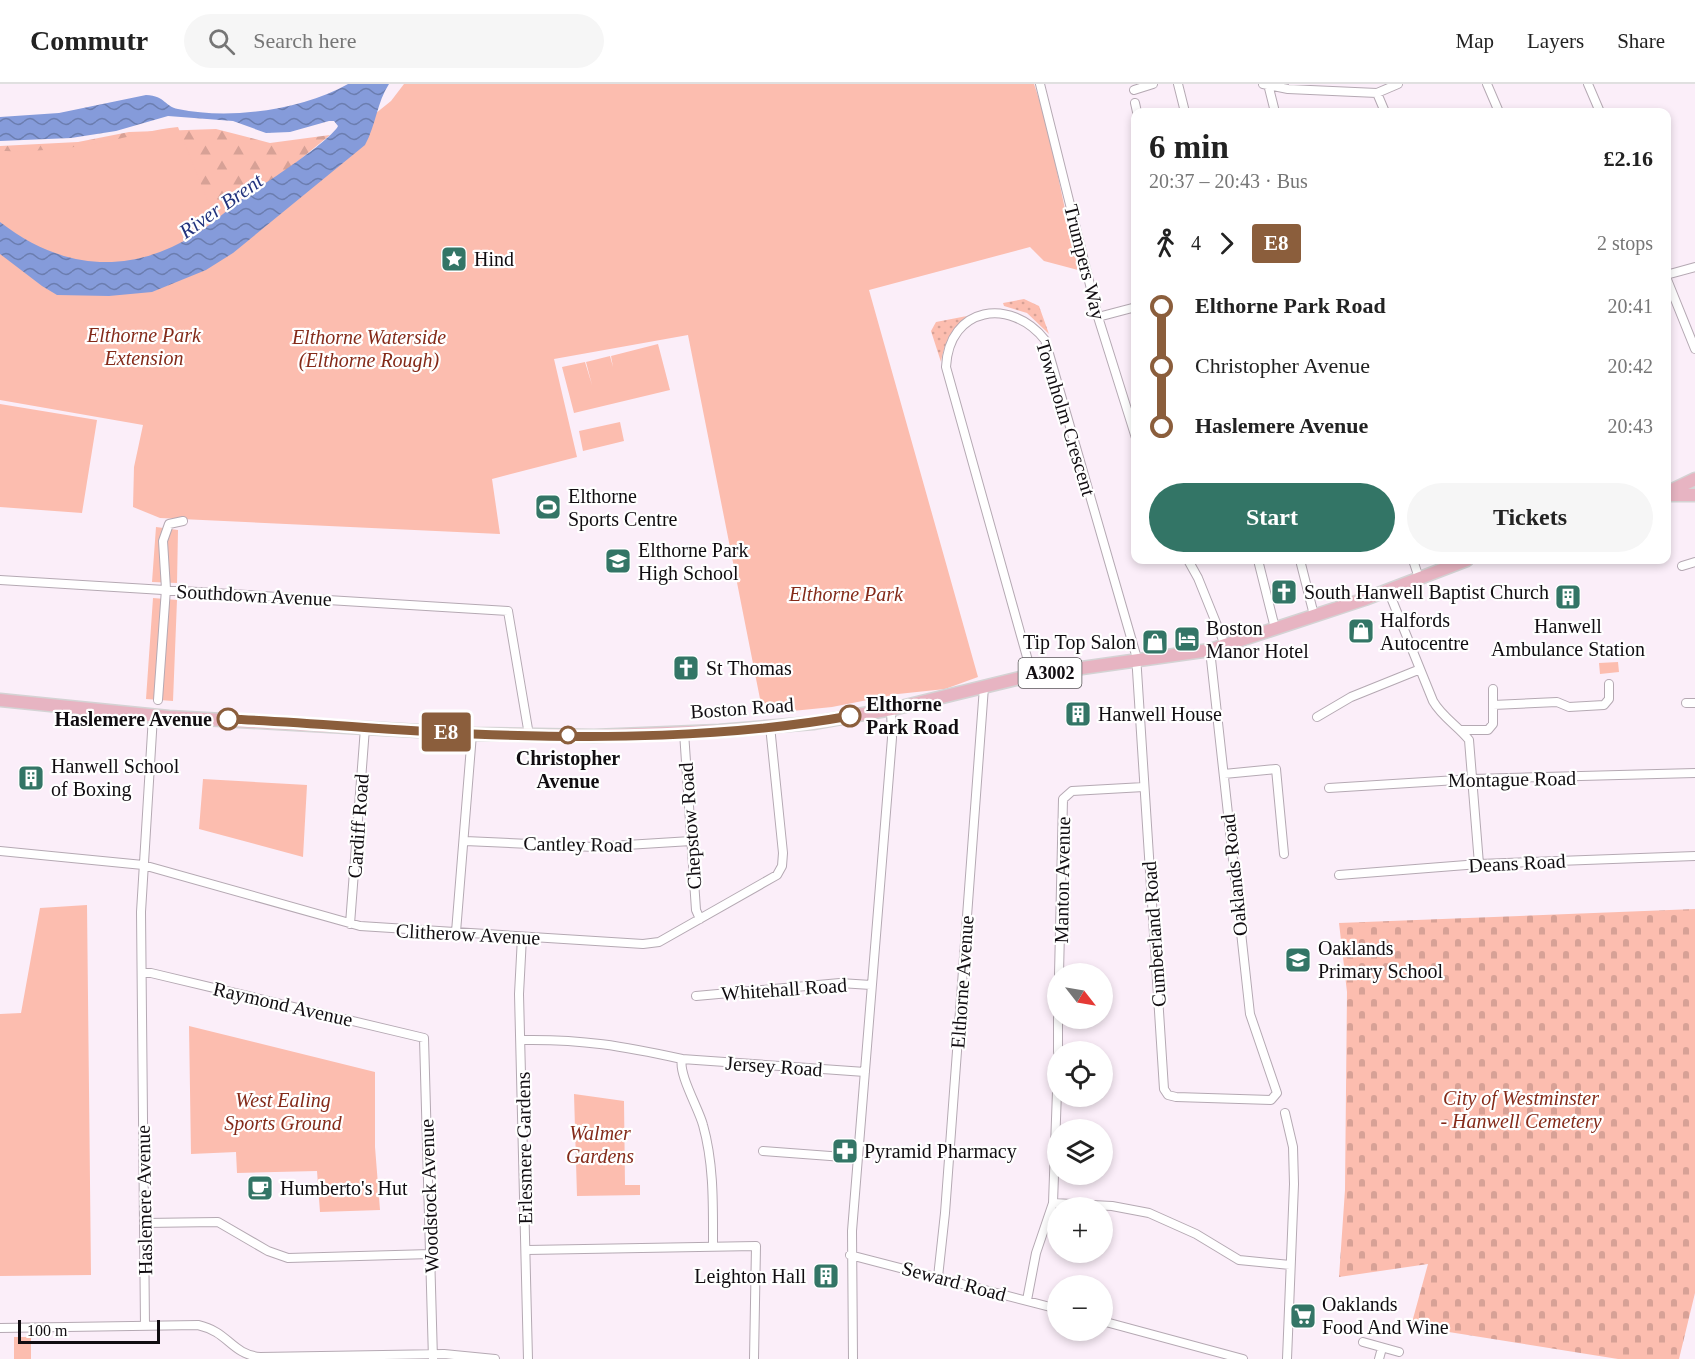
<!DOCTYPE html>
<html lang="en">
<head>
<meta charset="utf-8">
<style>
	body { margin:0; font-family:Georgia,serif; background:#f6f6f6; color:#222; height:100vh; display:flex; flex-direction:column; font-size:22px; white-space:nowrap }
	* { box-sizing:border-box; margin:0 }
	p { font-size:20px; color:#767676 }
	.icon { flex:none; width:33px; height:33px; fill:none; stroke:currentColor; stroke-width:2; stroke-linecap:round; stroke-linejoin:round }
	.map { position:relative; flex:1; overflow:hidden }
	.drawer { position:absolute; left:1131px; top:24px; width:540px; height:456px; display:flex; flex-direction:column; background:#fff; border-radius:12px; box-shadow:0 3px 9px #0003 }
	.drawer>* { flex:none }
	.badge { padding:0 12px; border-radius:4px; font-size:21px; line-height:39px }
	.needle { width:39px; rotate:121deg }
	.controls { position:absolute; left:1047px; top:879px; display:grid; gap:12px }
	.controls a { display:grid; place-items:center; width:66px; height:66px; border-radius:50%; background:#fff; box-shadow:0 3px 9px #0003; font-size:30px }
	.scale { position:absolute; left:18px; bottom:15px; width:142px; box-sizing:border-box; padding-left:6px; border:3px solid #110d11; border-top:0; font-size:16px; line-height:21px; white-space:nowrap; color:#110d11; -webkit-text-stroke:4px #fff; paint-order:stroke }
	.map>.badge { position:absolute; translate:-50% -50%; box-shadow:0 0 0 3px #fff }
	.legs { display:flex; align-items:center; gap:9px; height:66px; padding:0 18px; font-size:20px }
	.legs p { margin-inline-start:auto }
	.head { display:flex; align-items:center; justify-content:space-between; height:102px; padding:0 18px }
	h1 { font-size:33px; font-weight:700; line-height:45px }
	.button { display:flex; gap:12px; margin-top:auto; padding:12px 18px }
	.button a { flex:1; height:69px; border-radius:36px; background:#337566; color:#fff; font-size:24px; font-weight:700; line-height:69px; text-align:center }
	.button a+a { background:#f6f6f6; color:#222 }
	ul { padding:0 18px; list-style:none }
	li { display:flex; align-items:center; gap:21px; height:60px; font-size:22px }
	li i { display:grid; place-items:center; width:9px; height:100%; margin:0 8px; background:currentColor }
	li i::after { content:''; width:15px; height:15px; margin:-8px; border:4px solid; border-radius:50%; background:#fff }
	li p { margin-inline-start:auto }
	li:first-child i { background:linear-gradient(#0000 50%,currentColor 0) }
	li:last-child i { background:linear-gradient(currentColor 50%,#0000 0) }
	header { display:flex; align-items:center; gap:36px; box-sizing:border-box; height:84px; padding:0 30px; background:#fff; border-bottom:2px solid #e0e0e0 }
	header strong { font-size:28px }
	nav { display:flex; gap:33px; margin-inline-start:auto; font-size:21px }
	.search { width:420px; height:54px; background:#f6f6f6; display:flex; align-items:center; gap:15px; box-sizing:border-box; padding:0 21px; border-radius:33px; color:#767676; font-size:22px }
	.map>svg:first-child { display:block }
	.grass { fill:url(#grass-dots) }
	.forest { fill:url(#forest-firs) }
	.cemetery { fill:url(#cemetery-stones) }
	.green { fill:#fcbdaf }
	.water { fill:url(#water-waves) }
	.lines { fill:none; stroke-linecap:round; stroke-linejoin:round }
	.street-casing { stroke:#b5a9b3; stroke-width:10 }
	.primary-casing { stroke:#d4d3d4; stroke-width:15 }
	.street { stroke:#fff; stroke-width:8 }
	.primary { stroke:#e7b4c2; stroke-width:12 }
	.line-1-casing { stroke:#fff; stroke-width:14 }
	.line-1 { stroke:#8b5e3c; stroke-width:9 }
	.stop-1-dot { fill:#fff; stroke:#8b5e3c; stroke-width:3 }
	.labels { text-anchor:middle; stroke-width:4.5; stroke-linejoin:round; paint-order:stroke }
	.shield { fill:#fff; stroke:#585658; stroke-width:1.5 }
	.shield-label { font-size:18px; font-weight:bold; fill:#110d11 }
	.poi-label { font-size:20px; fill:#110d11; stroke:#fff; text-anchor:start }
	.street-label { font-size:20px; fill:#110d11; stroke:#fff }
	.park-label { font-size:20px; font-style:italic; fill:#842a19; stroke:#fff }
	.stop-label { font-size:20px; font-weight:bold; fill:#110d11; stroke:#fff; text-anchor:start }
	.water-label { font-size:21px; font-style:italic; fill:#23337d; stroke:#fff }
</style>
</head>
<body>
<header>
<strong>Commutr</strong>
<div class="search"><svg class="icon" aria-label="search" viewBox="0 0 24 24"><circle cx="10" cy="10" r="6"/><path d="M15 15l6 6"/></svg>Search here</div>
<nav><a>Map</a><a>Layers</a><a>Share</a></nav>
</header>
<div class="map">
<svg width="1695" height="1275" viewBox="0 0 1695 1275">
	<defs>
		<pattern id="grass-dots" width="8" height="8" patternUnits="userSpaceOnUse" patternTransform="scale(1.5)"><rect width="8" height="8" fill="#fcbdaf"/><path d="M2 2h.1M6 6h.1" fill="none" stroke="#d7a196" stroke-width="1.8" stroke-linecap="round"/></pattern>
		<pattern id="forest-firs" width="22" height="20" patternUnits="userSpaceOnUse" patternTransform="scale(1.5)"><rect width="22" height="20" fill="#fcbdaf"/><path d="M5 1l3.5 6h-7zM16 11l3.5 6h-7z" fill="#d7a196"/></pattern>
		<pattern id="cemetery-stones" width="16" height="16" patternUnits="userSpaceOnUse" patternTransform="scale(1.5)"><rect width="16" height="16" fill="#fcbdaf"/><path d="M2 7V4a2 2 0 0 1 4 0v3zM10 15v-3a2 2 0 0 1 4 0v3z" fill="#d7a196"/></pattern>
		<pattern id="water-waves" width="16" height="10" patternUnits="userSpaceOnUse" patternTransform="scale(1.5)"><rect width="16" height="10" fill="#859bda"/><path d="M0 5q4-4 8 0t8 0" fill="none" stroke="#6b7daf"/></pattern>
	</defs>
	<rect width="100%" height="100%" fill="#fbeef9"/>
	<path class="grass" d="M1024 215 1039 222 1049 250 1027 229 1004 222 1003 219Z
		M967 232C951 246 945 258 941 278L931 247 936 238Z"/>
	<path class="forest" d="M216 45 270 59 330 51 286 87 195 151 0 138V62L78 58 129 48Z"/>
	<path class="cemetery" d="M1695 825V1209L1679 1275H1618L1411 1242 1428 1180 1339 1193 1345 1106 1347 908 1339 839Z"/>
	<path class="green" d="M404 0H1034L1046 36 1078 186 1044 177 1030 163 869 206 978 593 945 605 898 610 832 623 763 630 688 251 554 275 577 373 492 395 500 450 160 434 133 423 134 383 143 341 0 316V67C39 68 77 64 114 56 136 51 155 45 178 43L222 153 391 17Z
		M658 260 670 306 574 329 562 283 585 278 592 301 586 278 610 272 613 283 611 272Z
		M0 320 97 336 82 429 0 423Z
		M620 338 624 357 583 367 579 347Z
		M156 443 178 446 177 499 152 498Z
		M153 514 177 516 173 617 146 615Z
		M1618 578 1619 588 1600 590 1599 579Z
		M203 695 307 701 303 773 199 745Z
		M87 821 91 1191 0 1192V930L21 929 40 824Z
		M189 942 375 988V1063L380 1126 320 1128 317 1087 237 1089 236 1068 191 1070Z
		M574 1010 624 1017 625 1101H640V1111L577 1112Z
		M14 1253H31V1275H14Z"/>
	<path class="water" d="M348 0H389C377 18 376 41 365 61L233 169 206 186 152 208 109 212 57 211 42 202 0 170V138C62 186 129 192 196 150 217 137 234 119 255 106 271 96 331 56 338 42L334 37H329L290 48 266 49 233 37 168 32 116 47 71 54 0 57V33L59 29 146 11C166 12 165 23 178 25 230 36 302 26 348 0Z"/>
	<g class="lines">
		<defs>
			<path id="street" d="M1040 0 1098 233 1136 354
				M1178 0 1185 28
				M1263 0 1288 5 1377 9 1398 0
				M1268 0 1275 28
				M1487 0 1499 28
				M1588 0 1600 28
				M1134 6 1153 0
				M1377 9 1385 28
				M1135 19 1137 28
				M1666 191 1695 183
				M1666 193 1695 265
				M1098 233 1136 223
				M1188 476 1198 494 1225 561
				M1258 476 1275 544
				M1300 476 1314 531
				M1413 476 1419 494
				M1682 482 1695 478
				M0 496 508 527
				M1388 506 1433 617C1442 633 1458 642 1469 656L1479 780
				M508 527 529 651
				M1032 591 946 283C949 222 1011 213 1045 256L1136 571 1164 1005 1168 1011 1176 1013 1271 1016 1277 1009 1250 930 1210 566
				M1493 605V621
				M158 616 166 505 163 457 169 440 183 437
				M1686 619H1695
				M1317 633 1351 613 1418 586
				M1462 646H1488L1493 640V621L1557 618 1569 623 1604 621 1609 615V600
				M684 648 696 826 700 835
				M1224 690 1276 685 1284 770
				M1329 704 1473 695 1695 689
				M465 757 594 763 691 757
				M0 767 143 781 360 842 643 860 659 858 777 791 782 782 783 769 770 642
				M1339 791 1479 780 1695 772
				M350 840 365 644
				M456 848 472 650
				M522 853 519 910 528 1275
				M142 889H151L424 954 433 1275
				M1059 890 1063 715 1072 707 1144 703
				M696 912 840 899 871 901
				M522 956C582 955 623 962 682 975 678 990 699 1025 703 1041 714 1080 713 1121 713 1162
				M1058 968V934
				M682 975 865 988
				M1285 1029 1293 1063 1294 1100 1287 1275
				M763 1067 857 1074
				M1053 1119 1112 1122 1149 1129 1196 1150 1239 1176 1290 1181
				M144 1139 218 1138 268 1167 288 1174 431 1170
				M527 1166 756 1162 754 1275
				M850 1171 1058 1225
				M938 1193 945 1129 984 603
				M1027 1216 1036 1169 1053 1119 1058 979
				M1102 1237 1243 1275
				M145 1242 141 828 153 632
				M0 1244 198 1241C229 1248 231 1270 260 1273L444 1270 495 1275
				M1363 1258 1399 1268
				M853 1275 852 1147 892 654 891 625
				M1379 1275 1382 1264"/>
			<path id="primary" d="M1666 409 1695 395
				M1666 411H1695
				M0 616 169 633 472 650 594 652 719 647 813 639 897 624 1032 591 1210 566 1365 515 1467 476"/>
		</defs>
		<use href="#street" class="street-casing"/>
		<use href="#primary" class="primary-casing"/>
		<use href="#street" class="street"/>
		<use href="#primary" class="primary"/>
	</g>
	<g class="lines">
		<defs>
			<path id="line-1" d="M228 635C310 638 392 647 473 650 598 655 727 654 850 632"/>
		</defs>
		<use href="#line-1" class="line-1-casing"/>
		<use href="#line-1" class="line-1"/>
	</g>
	<defs>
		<symbol id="sight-square" viewBox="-11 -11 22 22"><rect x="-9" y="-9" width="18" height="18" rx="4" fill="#337566" stroke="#fff"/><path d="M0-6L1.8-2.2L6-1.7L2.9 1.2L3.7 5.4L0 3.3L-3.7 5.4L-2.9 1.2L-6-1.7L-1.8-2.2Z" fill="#fff"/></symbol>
		<symbol id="stadium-square" viewBox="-11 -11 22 22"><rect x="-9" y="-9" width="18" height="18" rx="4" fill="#337566" stroke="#fff"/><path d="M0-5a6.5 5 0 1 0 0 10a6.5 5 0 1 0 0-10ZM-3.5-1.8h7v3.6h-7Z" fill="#fff"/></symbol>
		<symbol id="school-square" viewBox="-11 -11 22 22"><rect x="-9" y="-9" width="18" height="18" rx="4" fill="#337566" stroke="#fff"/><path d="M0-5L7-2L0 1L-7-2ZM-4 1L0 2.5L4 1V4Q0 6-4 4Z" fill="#fff"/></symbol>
		<symbol id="church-square" viewBox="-11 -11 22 22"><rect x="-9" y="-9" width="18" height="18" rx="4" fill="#337566" stroke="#fff"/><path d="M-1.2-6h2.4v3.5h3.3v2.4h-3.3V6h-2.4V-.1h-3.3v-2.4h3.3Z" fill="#fff"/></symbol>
		<symbol id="building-square" viewBox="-11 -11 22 22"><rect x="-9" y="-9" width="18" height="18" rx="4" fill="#337566" stroke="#fff"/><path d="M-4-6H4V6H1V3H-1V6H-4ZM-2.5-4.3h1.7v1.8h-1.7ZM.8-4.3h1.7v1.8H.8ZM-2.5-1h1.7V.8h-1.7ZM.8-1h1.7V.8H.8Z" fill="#fff"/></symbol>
		<symbol id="shop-square" viewBox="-11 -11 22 22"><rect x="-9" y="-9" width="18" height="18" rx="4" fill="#337566" stroke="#fff"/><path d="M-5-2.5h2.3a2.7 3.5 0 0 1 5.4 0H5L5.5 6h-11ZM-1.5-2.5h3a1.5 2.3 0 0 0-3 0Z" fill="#fff"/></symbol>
		<symbol id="hotel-square" viewBox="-11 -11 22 22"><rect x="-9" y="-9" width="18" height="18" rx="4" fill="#337566" stroke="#fff"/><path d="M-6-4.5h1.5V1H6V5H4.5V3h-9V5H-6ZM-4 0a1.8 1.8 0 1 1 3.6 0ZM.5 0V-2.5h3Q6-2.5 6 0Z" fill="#fff"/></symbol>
		<symbol id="pharmacy-square" viewBox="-11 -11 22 22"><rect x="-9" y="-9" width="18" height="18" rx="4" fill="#337566" stroke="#fff"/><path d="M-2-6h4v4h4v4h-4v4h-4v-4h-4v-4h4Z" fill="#fff"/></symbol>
		<symbol id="cafe-square" viewBox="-11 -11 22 22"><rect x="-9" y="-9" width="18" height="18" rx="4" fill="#337566" stroke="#fff"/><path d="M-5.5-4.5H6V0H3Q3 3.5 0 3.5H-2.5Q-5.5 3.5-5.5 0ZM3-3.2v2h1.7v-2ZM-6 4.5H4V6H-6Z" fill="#fff"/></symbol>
		<symbol id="supermarket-square" viewBox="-11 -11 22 22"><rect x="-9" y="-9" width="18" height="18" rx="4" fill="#337566" stroke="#fff"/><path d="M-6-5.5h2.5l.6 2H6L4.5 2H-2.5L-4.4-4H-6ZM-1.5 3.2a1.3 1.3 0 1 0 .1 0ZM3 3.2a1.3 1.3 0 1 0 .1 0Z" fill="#fff"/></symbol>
	</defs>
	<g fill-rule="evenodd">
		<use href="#sight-square" x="439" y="160" width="30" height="30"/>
		<use href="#stadium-square" x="533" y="408" width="30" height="30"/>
		<use href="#school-square" x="603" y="462" width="30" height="30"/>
		<use href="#church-square" x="1269" y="493" width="30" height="30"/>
		<use href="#building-square" x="1553" y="498" width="30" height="30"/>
		<use href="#shop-square" x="1346" y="532" width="30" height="30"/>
		<use href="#hotel-square" x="1172" y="540" width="30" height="30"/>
		<use href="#shop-square" x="1140" y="543" width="30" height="30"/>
		<use href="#church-square" x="671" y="569" width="30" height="30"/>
		<use href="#building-square" x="1063" y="615" width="30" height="30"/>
		<use href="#building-square" x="16" y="679" width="30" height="30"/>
		<use href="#school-square" x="1283" y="861" width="30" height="30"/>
		<use href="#pharmacy-square" x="830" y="1052" width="30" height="30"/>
		<use href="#cafe-square" x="245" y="1089" width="30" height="30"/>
		<use href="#building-square" x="811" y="1177" width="30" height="30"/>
		<use href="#supermarket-square" x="1288" y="1217" width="30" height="30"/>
	</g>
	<g class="stop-1-dot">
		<circle cx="850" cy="632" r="10"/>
		<circle cx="228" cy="635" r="10"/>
		<circle cx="568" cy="651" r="8"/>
	</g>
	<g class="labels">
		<rect class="shield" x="1018.5" y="574" width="63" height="30" rx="4.5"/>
		<g class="shield-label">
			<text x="1050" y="595">A3002</text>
		</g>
		<g class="poi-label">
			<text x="474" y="182">Hind</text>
			<text x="568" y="419">Elthorne<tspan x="568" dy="23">Sports Centre</tspan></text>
			<text x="638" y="473">Elthorne Park<tspan x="638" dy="23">High School</tspan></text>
			<text x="1304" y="515">South Hanwell Baptist Church</text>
			<text x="1380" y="543">Halfords<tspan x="1380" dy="23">Autocentre</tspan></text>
			<text x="1568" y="549" text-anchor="middle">Hanwell<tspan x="1568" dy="23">Ambulance Station</tspan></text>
			<text x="1206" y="551">Boston<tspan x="1206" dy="23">Manor Hotel</tspan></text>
			<text x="1136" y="565" text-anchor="end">Tip Top Salon</text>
			<text x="706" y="591">St Thomas</text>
			<text x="1098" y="637">Hanwell House</text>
			<text x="51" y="689">Hanwell School<tspan x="51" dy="23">of Boxing</tspan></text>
			<text x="1318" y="871">Oaklands<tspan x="1318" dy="23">Primary School</tspan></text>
			<text x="864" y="1074">Pyramid Pharmacy</text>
			<text x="280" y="1111">Humberto's Hut</text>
			<text x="806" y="1199" text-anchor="end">Leighton Hall</text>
			<text x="1322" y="1227">Oaklands<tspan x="1322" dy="23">Food And Wine</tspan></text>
		</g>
		<g class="street-label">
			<text transform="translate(1085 178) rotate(76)" y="7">Trumpers Way</text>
			<text transform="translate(1066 334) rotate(73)" y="7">Townholm Crescent</text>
			<text transform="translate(254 511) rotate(3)" y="7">Southdown Avenue</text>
			<text transform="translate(742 624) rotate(-4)" y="7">Boston Road</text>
			<text transform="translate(1512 695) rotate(-1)" y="7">Montague Road</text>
			<text transform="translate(358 742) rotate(-86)" y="7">Cardiff Road</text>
			<text transform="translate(690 742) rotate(-94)" y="7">Chepstow Road</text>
			<text transform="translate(578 760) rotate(1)" y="7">Cantley Road</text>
			<text transform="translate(1517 779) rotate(-3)" y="7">Deans Road</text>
			<text transform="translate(1234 791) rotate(-96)" y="7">Oaklands Road</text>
			<text transform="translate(1062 796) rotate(-89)" y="7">Manton Avenue</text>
			<text transform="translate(468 850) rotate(3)" y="7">Clitherow Avenue</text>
			<text transform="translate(1154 850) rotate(-94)" y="7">Cumberland Road</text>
			<text transform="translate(962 898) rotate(-86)" y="7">Elthorne Avenue</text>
			<text transform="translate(784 905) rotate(-4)" y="7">Whitehall Road</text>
			<text transform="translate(283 920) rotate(13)" y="7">Raymond Avenue</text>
			<text transform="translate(774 982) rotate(4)" y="7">Jersey Road</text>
			<text transform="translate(524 1064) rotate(-91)" y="7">Erlesmere Gardens</text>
			<text transform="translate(429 1112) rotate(-92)" y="7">Woodstock Avenue</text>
			<text transform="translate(144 1116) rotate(-91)" y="7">Haslemere Avenue</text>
			<text transform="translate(954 1197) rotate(15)" y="7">Seward Road</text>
		</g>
		<g class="park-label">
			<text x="144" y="258">Elthorne Park<tspan x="144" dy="23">Extension</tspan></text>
			<text x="369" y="260">Elthorne Waterside<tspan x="369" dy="23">(Elthorne Rough)</tspan></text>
			<text x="846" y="517">Elthorne Park</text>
			<text x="1521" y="1021">City of Westminster<tspan x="1521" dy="23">- Hanwell Cemetery</tspan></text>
			<text x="283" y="1023">West Ealing<tspan x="283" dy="23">Sports Ground</tspan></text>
			<text x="600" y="1056">Walmer<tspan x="600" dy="23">Gardens</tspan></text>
		</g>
		<g class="stop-label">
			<text x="866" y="627">Elthorne<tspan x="866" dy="23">Park Road</tspan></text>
			<text x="212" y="642" text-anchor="end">Haslemere Avenue</text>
			<text x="568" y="681" text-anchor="middle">Christopher<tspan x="568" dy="23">Avenue</tspan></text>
		</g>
		<g class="water-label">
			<text transform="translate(221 122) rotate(-35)" y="7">River Brent</text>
		</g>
	</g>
</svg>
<div class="controls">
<a><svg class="needle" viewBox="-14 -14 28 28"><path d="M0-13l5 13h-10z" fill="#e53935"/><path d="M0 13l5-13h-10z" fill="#767676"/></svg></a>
<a><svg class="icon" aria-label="locate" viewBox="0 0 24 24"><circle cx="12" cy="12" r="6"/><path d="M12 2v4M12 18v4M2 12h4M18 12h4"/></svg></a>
<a><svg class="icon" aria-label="layers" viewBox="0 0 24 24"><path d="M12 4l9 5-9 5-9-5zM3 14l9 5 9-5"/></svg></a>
<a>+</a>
<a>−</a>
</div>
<div class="scale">100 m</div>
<b class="badge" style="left:446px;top:648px;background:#8b5e3c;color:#fff">E8</b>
<section class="drawer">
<div class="head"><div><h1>6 min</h1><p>20:37 – 20:43 · Bus</p></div><b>£2.16</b></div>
<div class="legs"><svg class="icon" aria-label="walk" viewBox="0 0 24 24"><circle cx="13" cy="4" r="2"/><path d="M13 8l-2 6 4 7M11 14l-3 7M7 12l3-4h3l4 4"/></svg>4<svg class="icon" aria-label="forward" viewBox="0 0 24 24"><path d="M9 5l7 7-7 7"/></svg><b class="badge" style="background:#8b5e3c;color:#fff">E8</b><p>2 stops</p></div>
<ul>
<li><i style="color:#8b5e3c"></i><b>Elthorne Park Road</b><p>20:41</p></li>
<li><i style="color:#8b5e3c"></i><span>Christopher Avenue</span><p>20:42</p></li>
<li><i style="color:#8b5e3c"></i><b>Haslemere Avenue</b><p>20:43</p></li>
</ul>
<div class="button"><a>Start</a><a>Tickets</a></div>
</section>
</div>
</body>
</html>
